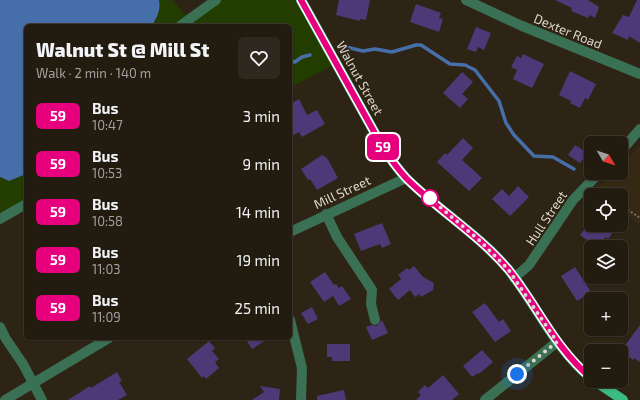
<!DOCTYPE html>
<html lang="en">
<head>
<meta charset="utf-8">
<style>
	body { margin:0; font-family:"Exo 2",sans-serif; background:#2e281e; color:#f1f3f6; height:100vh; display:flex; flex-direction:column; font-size:15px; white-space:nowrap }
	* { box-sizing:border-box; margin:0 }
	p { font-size:13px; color:#a2a19f }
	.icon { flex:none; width:22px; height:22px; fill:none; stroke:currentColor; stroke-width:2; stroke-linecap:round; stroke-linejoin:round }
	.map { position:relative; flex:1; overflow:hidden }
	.panel { position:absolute; left:24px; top:24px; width:268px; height:316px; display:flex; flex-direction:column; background:#221b10; border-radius:6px; box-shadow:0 1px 3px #0004,0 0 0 1px #3f3930 }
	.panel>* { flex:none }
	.badge { padding:0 8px; border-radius:6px; font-size:14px; line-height:26px }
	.needle { width:26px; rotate:129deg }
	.controls { position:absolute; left:584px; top:136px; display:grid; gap:8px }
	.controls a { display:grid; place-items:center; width:44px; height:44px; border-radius:6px; background:#221b10; box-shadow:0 1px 3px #0004,0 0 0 1px #3f3930; font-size:20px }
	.you { position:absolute; width:20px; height:20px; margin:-10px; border:3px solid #fff; border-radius:50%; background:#1a73e8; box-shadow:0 0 0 6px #1a73e833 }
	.map>.badge { position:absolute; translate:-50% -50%; box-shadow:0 0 0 2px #fff }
	.round { display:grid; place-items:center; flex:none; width:42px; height:42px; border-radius:6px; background:#2e281e }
	.headline { display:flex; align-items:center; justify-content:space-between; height:68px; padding:0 12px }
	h1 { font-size:19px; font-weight:800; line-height:30px }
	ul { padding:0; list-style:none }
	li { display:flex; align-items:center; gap:12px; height:48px; padding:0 12px }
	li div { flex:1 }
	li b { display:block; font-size:15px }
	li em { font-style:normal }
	li .badge { min-width:44px; font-weight:700; text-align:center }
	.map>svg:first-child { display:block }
	.built { fill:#362913 }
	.green { fill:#233c00 }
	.water { fill:#466ea9 }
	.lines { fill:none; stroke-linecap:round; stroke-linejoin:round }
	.stream { stroke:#466ea9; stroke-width:3.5 }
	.building { fill:#4e3877 }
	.path { stroke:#797063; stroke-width:2; stroke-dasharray:2 2; stroke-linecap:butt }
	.minor { stroke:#3a7054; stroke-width:10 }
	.major { stroke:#3bba81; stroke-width:10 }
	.line-casing { stroke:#fff; stroke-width:9 }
	.line { stroke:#e6007e; stroke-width:6 }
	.walk { stroke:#dcd6cc; stroke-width:4; stroke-dasharray:0 7.2 }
	.stop-dot { fill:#fff; stroke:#e6007e; stroke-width:2 }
	.labels { text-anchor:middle; stroke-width:3; stroke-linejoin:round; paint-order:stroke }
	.street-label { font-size:13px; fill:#dcd6cc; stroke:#2e2415 }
</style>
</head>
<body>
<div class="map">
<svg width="640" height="400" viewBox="0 0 640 400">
	<rect width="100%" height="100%" fill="#2e2415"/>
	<path class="built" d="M640 145V224L621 212V195L593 194 613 173H621V165Z"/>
	<path class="green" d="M0 0H172L189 19 216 0H301L337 63 290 88V26H26V204L0 219Z"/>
	<path class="water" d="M0 0H159C161 10 157 17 152 26H26V174L9 181 0 177Z"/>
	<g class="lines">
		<path class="stream" d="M346 47 363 51 375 49 392 52 416 45H421L450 64 465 65 475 70 499 101 506 123 514 135 534 156 553 157 574 169
			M290 61 295 62 302 57 310 55"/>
	</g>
	<path class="building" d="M339 0H370L366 20 360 19V21L336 15Z
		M555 0H588L599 7 595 18 590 15 588 18 571 11 572 8Z
		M637 0H640V43L629 36 628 40 612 33 623 15 629 17Z
		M416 4 441 13 439 18 443 19 439 32 410 22Z
		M476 27 491 33 484 50 478 47 476 52 467 49Z
		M523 54 544 64 532 88 513 79 517 70 511 67 517 56 521 58Z
		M570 71 596 84 588 100 585 98 580 108 570 103 571 101 559 95Z
		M462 72 473 82 462 94 468 99 460 108 443 93Z
		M299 99 307 115 317 110 325 124 302 137 299 132 290 137V104Z
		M463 138 473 148 462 160 482 178 469 191 437 162 445 153 447 155Z
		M575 145 587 153 580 163 568 155Z
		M322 155 327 158 338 178 317 190 310 179 308 180 301 169Z
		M518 186 529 197 510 216 492 199 502 189 509 196Z
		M382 223 391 244 382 248 380 244 361 251 354 234Z
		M588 225H609L615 229 608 239 606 237 597 247 580 235Z
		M414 266 423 277 434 283 433 290 421 297 419 294 415 297 410 290 398 300 389 289 401 279 398 275 407 268 409 270Z
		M575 267 591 292 577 301 561 276Z
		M325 272 334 285 336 284 339 288 342 286 351 299 339 306 333 296 324 302 310 282Z
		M485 303 499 322 503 319 511 331 495 342 472 312Z
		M312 307 318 319 308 324 301 313Z
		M382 320 388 333 372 340 366 327 371 325 377 326Z
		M640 325V362L634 358 633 360 621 351Z
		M245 338H269L252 349Z
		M209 341 215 348 212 351 219 359 215 362 219 368 206 379 204 376 202 378 187 359Z
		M327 344H350V361H332V357H327Z
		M482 350 493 362 479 374 478 373 472 377 463 366Z
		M117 372 122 381 119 382 127 395 118 400H68L90 386 91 388Z
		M443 375 459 394 452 400H416L421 395 418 392 425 385 428 388Z
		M260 386 280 389 279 400H252L264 392Z
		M344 390 346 400H317V396Z"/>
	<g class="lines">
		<path class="path" d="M597 190 605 195
			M621 205 640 218"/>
		<path class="minor" d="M466 0 522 26 640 74
			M180 26 216 0
			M621 151 640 129
			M326 214 337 237 372 290 371 304 375 320
			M0 219 26 204
			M290 232 406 178
			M514 278 529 265 573 200 599 173
			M290 320 302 368 301 400
			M0 327 6 339 23 364 42 400
			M5 400 109 338
			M485 400 557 342"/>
		<path class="major" d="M301 0 382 146C389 157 397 168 406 178 438 210 478 234 508 269 537 305 554 348 591 378
			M595 381 623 400"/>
	</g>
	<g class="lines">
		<defs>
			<path id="line" d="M301 0 382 146C389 157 397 168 406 178 438 210 478 234 508 269 537 305 555 348 591 378"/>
		</defs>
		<use href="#line" class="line-casing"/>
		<use href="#line" class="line"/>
		<path class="walk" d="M430 198 427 196 479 240 508 269 557 342 517 374"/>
	</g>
	<circle class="stop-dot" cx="430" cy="198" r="8"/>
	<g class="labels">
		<g class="street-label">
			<text transform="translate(568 31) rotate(22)" y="5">Dexter Road</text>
			<text transform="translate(360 78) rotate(61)" y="5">Walnut Street</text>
			<text transform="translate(342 192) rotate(-25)" y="5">Mill Street</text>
			<text transform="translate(546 218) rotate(-56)" y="5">Hull Street</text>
		</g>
	</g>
</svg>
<div class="controls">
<a><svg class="needle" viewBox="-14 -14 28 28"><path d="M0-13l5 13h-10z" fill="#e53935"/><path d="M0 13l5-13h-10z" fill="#a2a19f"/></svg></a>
<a><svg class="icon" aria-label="locate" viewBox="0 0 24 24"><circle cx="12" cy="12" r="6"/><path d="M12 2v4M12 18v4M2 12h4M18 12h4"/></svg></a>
<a><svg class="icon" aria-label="layers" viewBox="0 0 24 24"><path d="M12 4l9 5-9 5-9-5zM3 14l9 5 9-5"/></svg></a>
<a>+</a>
<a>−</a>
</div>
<div class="you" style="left:517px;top:374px"></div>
<b class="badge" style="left:383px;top:147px;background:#e6007e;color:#fff">59</b>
<section class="panel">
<div class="headline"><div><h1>Walnut St @ Mill St</h1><p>Walk · 2 min · 140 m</p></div><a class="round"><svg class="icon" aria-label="heart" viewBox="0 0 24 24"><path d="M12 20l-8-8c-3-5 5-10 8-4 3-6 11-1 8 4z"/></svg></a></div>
<ul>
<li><span class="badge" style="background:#e6007e;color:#fff">59</span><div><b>Bus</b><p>10:47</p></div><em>3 min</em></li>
<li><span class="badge" style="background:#e6007e;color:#fff">59</span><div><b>Bus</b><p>10:53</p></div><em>9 min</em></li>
<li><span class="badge" style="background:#e6007e;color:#fff">59</span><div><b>Bus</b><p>10:58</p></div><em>14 min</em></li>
<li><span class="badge" style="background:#e6007e;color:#fff">59</span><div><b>Bus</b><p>11:03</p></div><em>19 min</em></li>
<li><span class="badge" style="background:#e6007e;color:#fff">59</span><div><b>Bus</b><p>11:09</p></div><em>25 min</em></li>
</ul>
</section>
</div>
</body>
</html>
